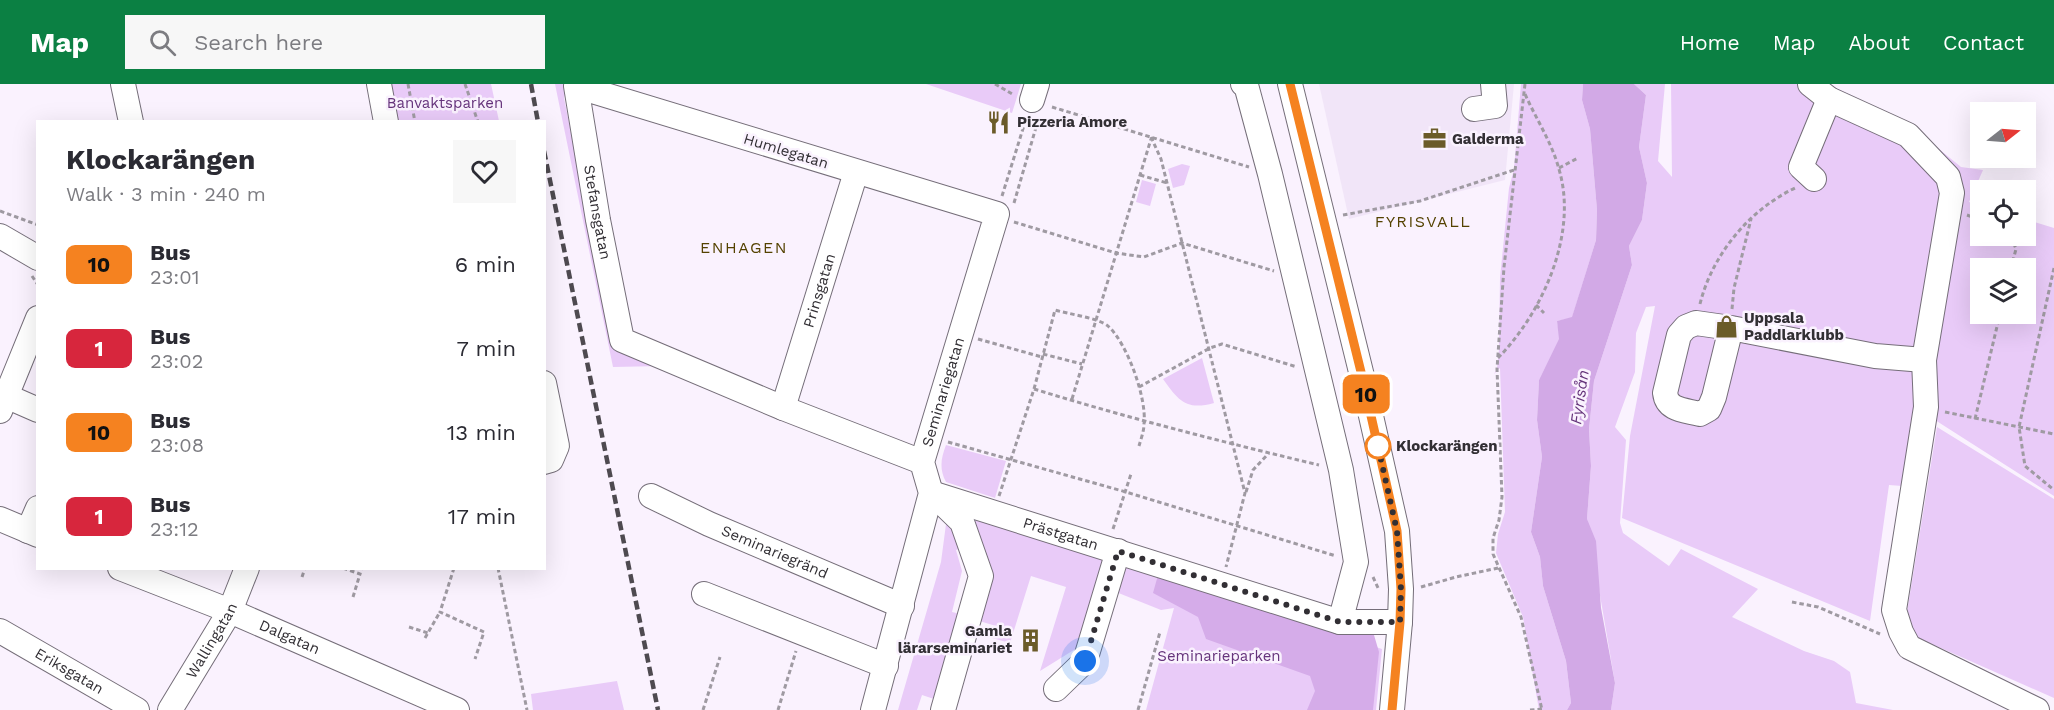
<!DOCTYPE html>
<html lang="en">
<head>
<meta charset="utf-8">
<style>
	body { margin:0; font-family:"Work Sans",sans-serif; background:#f7f7f7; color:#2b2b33; height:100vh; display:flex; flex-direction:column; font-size:22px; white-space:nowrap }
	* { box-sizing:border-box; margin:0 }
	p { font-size:20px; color:#7c7c81 }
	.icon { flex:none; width:33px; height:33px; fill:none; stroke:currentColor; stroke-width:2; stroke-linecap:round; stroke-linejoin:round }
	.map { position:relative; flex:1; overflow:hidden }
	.side { position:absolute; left:36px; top:36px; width:510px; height:450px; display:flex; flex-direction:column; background:#fff; border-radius:0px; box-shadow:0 6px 24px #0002 }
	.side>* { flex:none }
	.badge { padding:0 12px; border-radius:9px; font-size:21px; line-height:39px }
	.needle { width:39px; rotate:73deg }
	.controls { position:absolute; left:1970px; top:18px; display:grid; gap:12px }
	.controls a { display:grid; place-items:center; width:66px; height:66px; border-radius:0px; background:#fff; box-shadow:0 6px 24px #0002; font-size:30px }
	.you { position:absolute; width:30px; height:30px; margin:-15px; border:4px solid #fff; border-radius:50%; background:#1a73e8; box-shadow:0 0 0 9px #1a73e833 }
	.map>.badge { position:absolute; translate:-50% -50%; box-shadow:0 0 0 3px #fff }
	.round { display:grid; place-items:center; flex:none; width:63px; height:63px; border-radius:0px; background:#f7f7f7 }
	.overview { display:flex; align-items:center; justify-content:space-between; height:102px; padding:0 30px }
	h1 { font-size:28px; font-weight:700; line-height:45px }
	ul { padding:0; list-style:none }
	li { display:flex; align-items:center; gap:18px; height:84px; padding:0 30px }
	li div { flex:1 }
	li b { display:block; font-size:22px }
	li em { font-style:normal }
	li .badge { min-width:66px; font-weight:700; text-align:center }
	header { display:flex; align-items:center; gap:36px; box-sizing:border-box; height:84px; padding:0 30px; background:#0b8043; color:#fff }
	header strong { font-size:28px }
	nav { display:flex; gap:33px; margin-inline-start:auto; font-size:21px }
	.search { width:420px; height:54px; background:#f7f7f7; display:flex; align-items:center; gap:15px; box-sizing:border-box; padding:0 21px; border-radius:0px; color:#7c7c81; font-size:22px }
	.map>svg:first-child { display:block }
	.built { fill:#f1e5f8 }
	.green { fill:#e9cbf8; fill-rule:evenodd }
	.forest { fill:#d5ace9 }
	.water { fill:#d2a9e6 }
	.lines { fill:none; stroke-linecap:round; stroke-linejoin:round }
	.minor-casing { stroke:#756e79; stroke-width:26 }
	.path { stroke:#9f9aa2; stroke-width:3; stroke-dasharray:4.5 3; stroke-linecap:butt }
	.minor { stroke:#fff; stroke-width:24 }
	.rail { stroke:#4e4a50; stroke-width:4.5; stroke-dasharray:9 4.5; stroke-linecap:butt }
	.line-casing { stroke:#fff; stroke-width:14 }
	.line { stroke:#f58220; stroke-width:9 }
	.walk { stroke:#322f34; stroke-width:6; stroke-dasharray:0 10.8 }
	.stop-dot { fill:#fff; stroke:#f58220; stroke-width:3 }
	.labels { text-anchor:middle; stroke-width:5; stroke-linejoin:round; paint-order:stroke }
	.park-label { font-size:15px; fill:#66347c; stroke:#faf2fe }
	.poi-label { font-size:15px; font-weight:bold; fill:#322f34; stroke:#faf2fe; text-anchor:start }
	.street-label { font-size:15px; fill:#322f34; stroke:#faf2fe }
	.stop-label { font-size:15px; font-weight:bold; fill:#322f34; stroke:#faf2fe; text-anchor:start }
	.neighbourhood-label { font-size:16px; letter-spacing:1.5px; fill:#544200; stroke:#faf2fe }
	.water-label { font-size:16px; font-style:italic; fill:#64337a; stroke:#faf2fe }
</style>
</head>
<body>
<header>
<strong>Map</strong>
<div class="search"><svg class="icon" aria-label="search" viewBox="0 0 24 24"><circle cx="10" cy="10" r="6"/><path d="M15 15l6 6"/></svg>Search here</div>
<nav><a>Home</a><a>Map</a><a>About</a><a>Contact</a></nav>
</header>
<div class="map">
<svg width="2054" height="626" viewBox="0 0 2054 626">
	<rect width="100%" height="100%" fill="#faf2fe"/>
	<path class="built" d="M1319 0H1514L1505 96 1349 135Z"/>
	<path class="green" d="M391 0H491L499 37H398Z
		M555 0H563L566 6 564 14 612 252 662 282 613 283Z
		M926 0H1021L1012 29Z
		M1521 0H1583L1582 16 1590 45 1597 126 1596 156 1572 234 1557 237 1560 255 1539 296 1537 336 1542 373 1531 448 1540 473 1543 502 1566 577 1571 619 1567 626H1539L1523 533 1496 469 1498 450 1505 428 1500 284 1494 290 1497 285 1499 265 1500 194 1509 104 1514 85Z
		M1634 0H1665L1658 77 1672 93 1671 0H1828L1906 38 1961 83 1983 86 1969 118 1980 121V152H2025V135L2054 144V412L1935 336 1902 402 1889 401 1870 537 1622 434 1630 352 1655 222 1646 223 1636 249 1635 288 1615 343 1626 356 1620 439 1623 449 1669 482 1681 465 1758 505 1732 533 1804 567 1834 577 1850 588 1856 619 1893 626H1611L1615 599 1587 435 1591 382 1589 345 1594 297 1632 181 1629 162 1642 136 1647 99 1639 63 1646 11ZM1980 184H2025V230H1980Z
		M1182 80 1190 82 1184 101 1173 104 1168 85Z
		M1142 96 1156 100 1150 122 1136 118Z
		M1202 274 1214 319C1186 327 1178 316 1163 295Z
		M1937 343 2054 415V614L1916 553 1907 528Z
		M946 361 1006 377 995 414 946 398C939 385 941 374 946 361Z
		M948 425 968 462 956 466 962 487 952 528 965 531 937 616 922 611 917 626H898L941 478Z
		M967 428 1106 475 1077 564 1040 587 1066 503 1031 492 1010 559 992 554 996 542 976 536Z
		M1123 482 1382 565 1376 626H1146L1174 524 1161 526 1116 508Z
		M617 597 624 626H533L531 610Z"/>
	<path class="forest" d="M1158 491 1351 549 1374 551 1379 568 1373 626H1307L1315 607 1310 592 1206 555 1198 533 1153 509Z"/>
	<path class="water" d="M1583 0H1634L1646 11 1639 63 1647 99 1642 136 1629 162 1632 181 1594 297 1589 345 1591 382 1587 435 1596 457 1601 524 1615 599 1611 626H1567L1571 619 1566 577 1543 502 1540 473 1531 448 1542 373 1537 336 1539 296 1559 255 1557 237 1572 233 1596 156 1597 126 1590 45 1582 16Z"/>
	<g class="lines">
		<defs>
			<g id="minor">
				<path d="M123 0 131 38"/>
				<path d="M379 0 386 38"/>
				<path d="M1243 0 1246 1 1270 90 1341 386 1356 478 1340 538"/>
				<path d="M1290 0 1362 292 1397 447 1401 505 1400 538 1392 626"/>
				<path d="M1810 0 1829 15 1908 51 1948 93 1952 109 1924 276 1926 323 1894 526 1901 548 1909 563 2037 626"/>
				<path d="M1032 16 1037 0"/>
				<path d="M1474 25 1495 22 1493 0"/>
				<path d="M1814 95 1801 83 1829 15"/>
				<path d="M0 152 38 174"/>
				<path d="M1731 244 1714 313 1709 325 1700 330C1686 326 1667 327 1665 309L1679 251 1686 243 1696 239 1731 244 1875 272 1924 276"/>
				<path d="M544 299 557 362 551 376 544 378"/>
				<path d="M6 312 38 326"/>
				<path id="s1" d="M783 324 856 88"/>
				<path d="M0 327 38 234"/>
				<path id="s2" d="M931 409 1340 538H1400"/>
				<path id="s3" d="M651 412 709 440 902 522"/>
				<path d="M935 412 962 438 981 492 943 626"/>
				<path d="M0 435 38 451"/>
				<path d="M28 447 38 424"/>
				<path id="s4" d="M120 484 230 527 457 626"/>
				<path d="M704 510 886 582"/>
				<path id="s5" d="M0 547 137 626"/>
				<path d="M1056 605 1085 577 1118 467"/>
				<path id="s6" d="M170 626 230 527 247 484"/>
				<path id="s7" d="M873 626 931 409 922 378 997 130 576 2 598 136 622 256 783 324 922 378"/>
			</g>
		</defs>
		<use href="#minor" class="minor-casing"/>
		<path class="path" d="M408 0 415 38
			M465 0 478 38
			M995 0 1014 11
			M1525 0 1504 183 1497 285 1502 413 1499 436 1493 454V470L1521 533 1542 626
			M1052 23 1249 83
			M1151 53 1161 75 1245 409 1226 483
			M1559 84 1578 74
			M1140 91 1167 99
			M1002 112 1026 35
			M1014 119 1039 33
			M0 127 38 141
			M1343 131 1420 117 1514 86
			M1967 131 1980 136
			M1014 138 1116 169 1144 173 1182 159 1274 187
			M2011 152 2016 165 2011 184
			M2054 184 2019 343 2025 382 2054 406
			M32 192 38 201
			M1700 220C1712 171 1749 126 1795 104
			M1536 221 1544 229
			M1732 225 1734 204 1751 135
			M978 255 1042 273
			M1043 270 1082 280
			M1498 274C1542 229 1577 152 1560 89 1553 60 1537 37 1525 10
			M1139 303 1210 264 1222 260 1297 283
			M1034 305 1055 226C1068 230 1099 234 1108 242 1127 259 1147 314 1144 340 1144 347 1141 355 1139 362
			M1072 315 1151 55
			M1945 328 2054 350
			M1975 335 2000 230
			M948 358 1126 408 1336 472
			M1246 408 1253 386 1269 369
			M999 412 1034 305C1128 334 1223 358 1319 381
			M1113 445 1131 390
			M343 484 360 490 362 484
			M454 484 440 528 484 548 475 575
			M498 484 527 626
			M302 493 305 484
			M1373 493 1379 506
			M1421 503 1456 493 1498 484
			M353 513 360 490
			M1792 518 1818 523 1880 550
			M409 543 428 549
			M425 554 440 528
			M703 626 720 573
			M778 626 796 567
			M1138 626 1160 548
			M1530 626 1542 625"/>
		<use href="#minor" class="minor"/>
		<path class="rail" d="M531 0 538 38
			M544 67 658 626"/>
	</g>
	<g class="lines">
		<defs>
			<path id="line" d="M1290 0 1362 292 1397 447 1401 505 1400 538 1392 626"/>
		</defs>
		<use href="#line" class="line-casing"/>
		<use href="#line" class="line"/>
		<path class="walk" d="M1085 577 1118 467 1340 538H1400L1401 505 1397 447 1377 358 1378 362"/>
	</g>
	<defs>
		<symbol id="restaurant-bare" viewBox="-9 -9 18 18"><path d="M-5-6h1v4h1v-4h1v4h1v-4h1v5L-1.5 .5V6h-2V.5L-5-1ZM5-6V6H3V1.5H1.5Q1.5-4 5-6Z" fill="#6b5b29" stroke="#faf2fe" stroke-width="2.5" paint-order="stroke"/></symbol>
		<symbol id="office-bare" viewBox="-9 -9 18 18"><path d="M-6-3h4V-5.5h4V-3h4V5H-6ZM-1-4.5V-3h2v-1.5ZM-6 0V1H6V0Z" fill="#6b5b29" stroke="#faf2fe" stroke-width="2.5" paint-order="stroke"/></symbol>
		<symbol id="shop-bare" viewBox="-9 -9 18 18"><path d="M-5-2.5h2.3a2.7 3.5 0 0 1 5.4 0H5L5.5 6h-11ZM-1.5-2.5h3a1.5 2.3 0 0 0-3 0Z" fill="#6b5b29" stroke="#faf2fe" stroke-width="2.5" paint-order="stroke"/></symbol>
		<symbol id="building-bare" viewBox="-9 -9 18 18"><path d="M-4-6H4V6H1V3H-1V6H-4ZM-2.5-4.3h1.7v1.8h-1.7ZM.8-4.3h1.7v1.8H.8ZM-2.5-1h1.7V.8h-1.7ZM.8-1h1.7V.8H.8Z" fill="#6b5b29" stroke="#faf2fe" stroke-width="2.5" paint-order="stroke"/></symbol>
	</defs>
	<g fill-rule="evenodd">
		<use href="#restaurant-bare" x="982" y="22" width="33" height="33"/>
		<use href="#office-bare" x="1418" y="38" width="33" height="33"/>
		<use href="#shop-bare" x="1710" y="226" width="33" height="33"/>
		<use href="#building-bare" x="1014" y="540" width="33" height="33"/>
	</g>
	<circle class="stop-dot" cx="1378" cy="362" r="12"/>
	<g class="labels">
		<g class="park-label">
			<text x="445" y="24">Banvaktsparken</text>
			<text x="1219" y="577">Seminarieparken</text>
		</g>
		<g class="poi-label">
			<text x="1017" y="43">Pizzeria Amore</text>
			<text x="1452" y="60">Galderma</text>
			<text x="1744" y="239">Uppsala<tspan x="1744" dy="17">Paddlarklubb</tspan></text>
			<text x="1012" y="552" text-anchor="end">Gamla<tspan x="1012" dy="17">lärarseminariet</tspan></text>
		</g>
		<g class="street-label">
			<text transform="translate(786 67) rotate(17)" y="5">Humlegatan</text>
			<text dy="5" stroke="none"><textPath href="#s7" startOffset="1084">Stefansgatan</textPath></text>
			<text dy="5" stroke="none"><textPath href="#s1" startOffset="123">Prinsgatan</textPath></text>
			<text dy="5" stroke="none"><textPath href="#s7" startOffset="330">Seminariegatan</textPath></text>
			<text dy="5" stroke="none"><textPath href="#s2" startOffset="136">Prästgatan</textPath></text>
			<text dy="5" stroke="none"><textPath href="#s3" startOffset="136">Seminariegränd</textPath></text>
			<text dy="5" stroke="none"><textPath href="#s4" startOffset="183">Dalgatan</textPath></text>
			<text dy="5" stroke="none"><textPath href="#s6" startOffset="81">Wallingatan</textPath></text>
			<text dy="5" stroke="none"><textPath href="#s5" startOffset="80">Eriksgatan</textPath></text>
		</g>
		<g class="stop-label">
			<text x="1396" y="367">Klockarängen</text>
		</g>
		<g class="neighbourhood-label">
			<text x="1423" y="143">FYRISVALL</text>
			<text x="744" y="169">ENHAGEN</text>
		</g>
		<g class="water-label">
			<text transform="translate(1579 313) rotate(-82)" y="6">Fyrisån</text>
		</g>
	</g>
</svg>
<div class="controls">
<a><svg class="needle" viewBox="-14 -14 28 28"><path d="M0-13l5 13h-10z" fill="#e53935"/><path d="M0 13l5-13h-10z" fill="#7c7c81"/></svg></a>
<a><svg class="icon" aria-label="locate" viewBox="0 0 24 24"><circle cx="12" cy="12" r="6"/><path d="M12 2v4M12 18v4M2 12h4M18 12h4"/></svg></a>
<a><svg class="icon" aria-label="layers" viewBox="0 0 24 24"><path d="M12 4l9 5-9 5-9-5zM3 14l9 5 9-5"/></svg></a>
</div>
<div class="you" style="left:1085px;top:577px"></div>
<b class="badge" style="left:1366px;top:310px;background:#f58220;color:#111">10</b>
<section class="side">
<div class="overview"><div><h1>Klockarängen</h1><p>Walk · 3 min · 240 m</p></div><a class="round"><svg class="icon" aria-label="heart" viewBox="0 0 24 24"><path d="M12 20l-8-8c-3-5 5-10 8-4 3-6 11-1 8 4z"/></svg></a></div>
<ul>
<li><span class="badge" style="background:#f58220;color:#111">10</span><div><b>Bus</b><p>23:01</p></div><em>6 min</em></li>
<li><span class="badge" style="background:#d7263d;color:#fff">1</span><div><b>Bus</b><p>23:02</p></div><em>7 min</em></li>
<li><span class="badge" style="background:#f58220;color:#111">10</span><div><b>Bus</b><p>23:08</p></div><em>13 min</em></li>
<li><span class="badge" style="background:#d7263d;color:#fff">1</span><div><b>Bus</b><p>23:12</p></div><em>17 min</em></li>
</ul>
</section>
</div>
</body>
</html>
